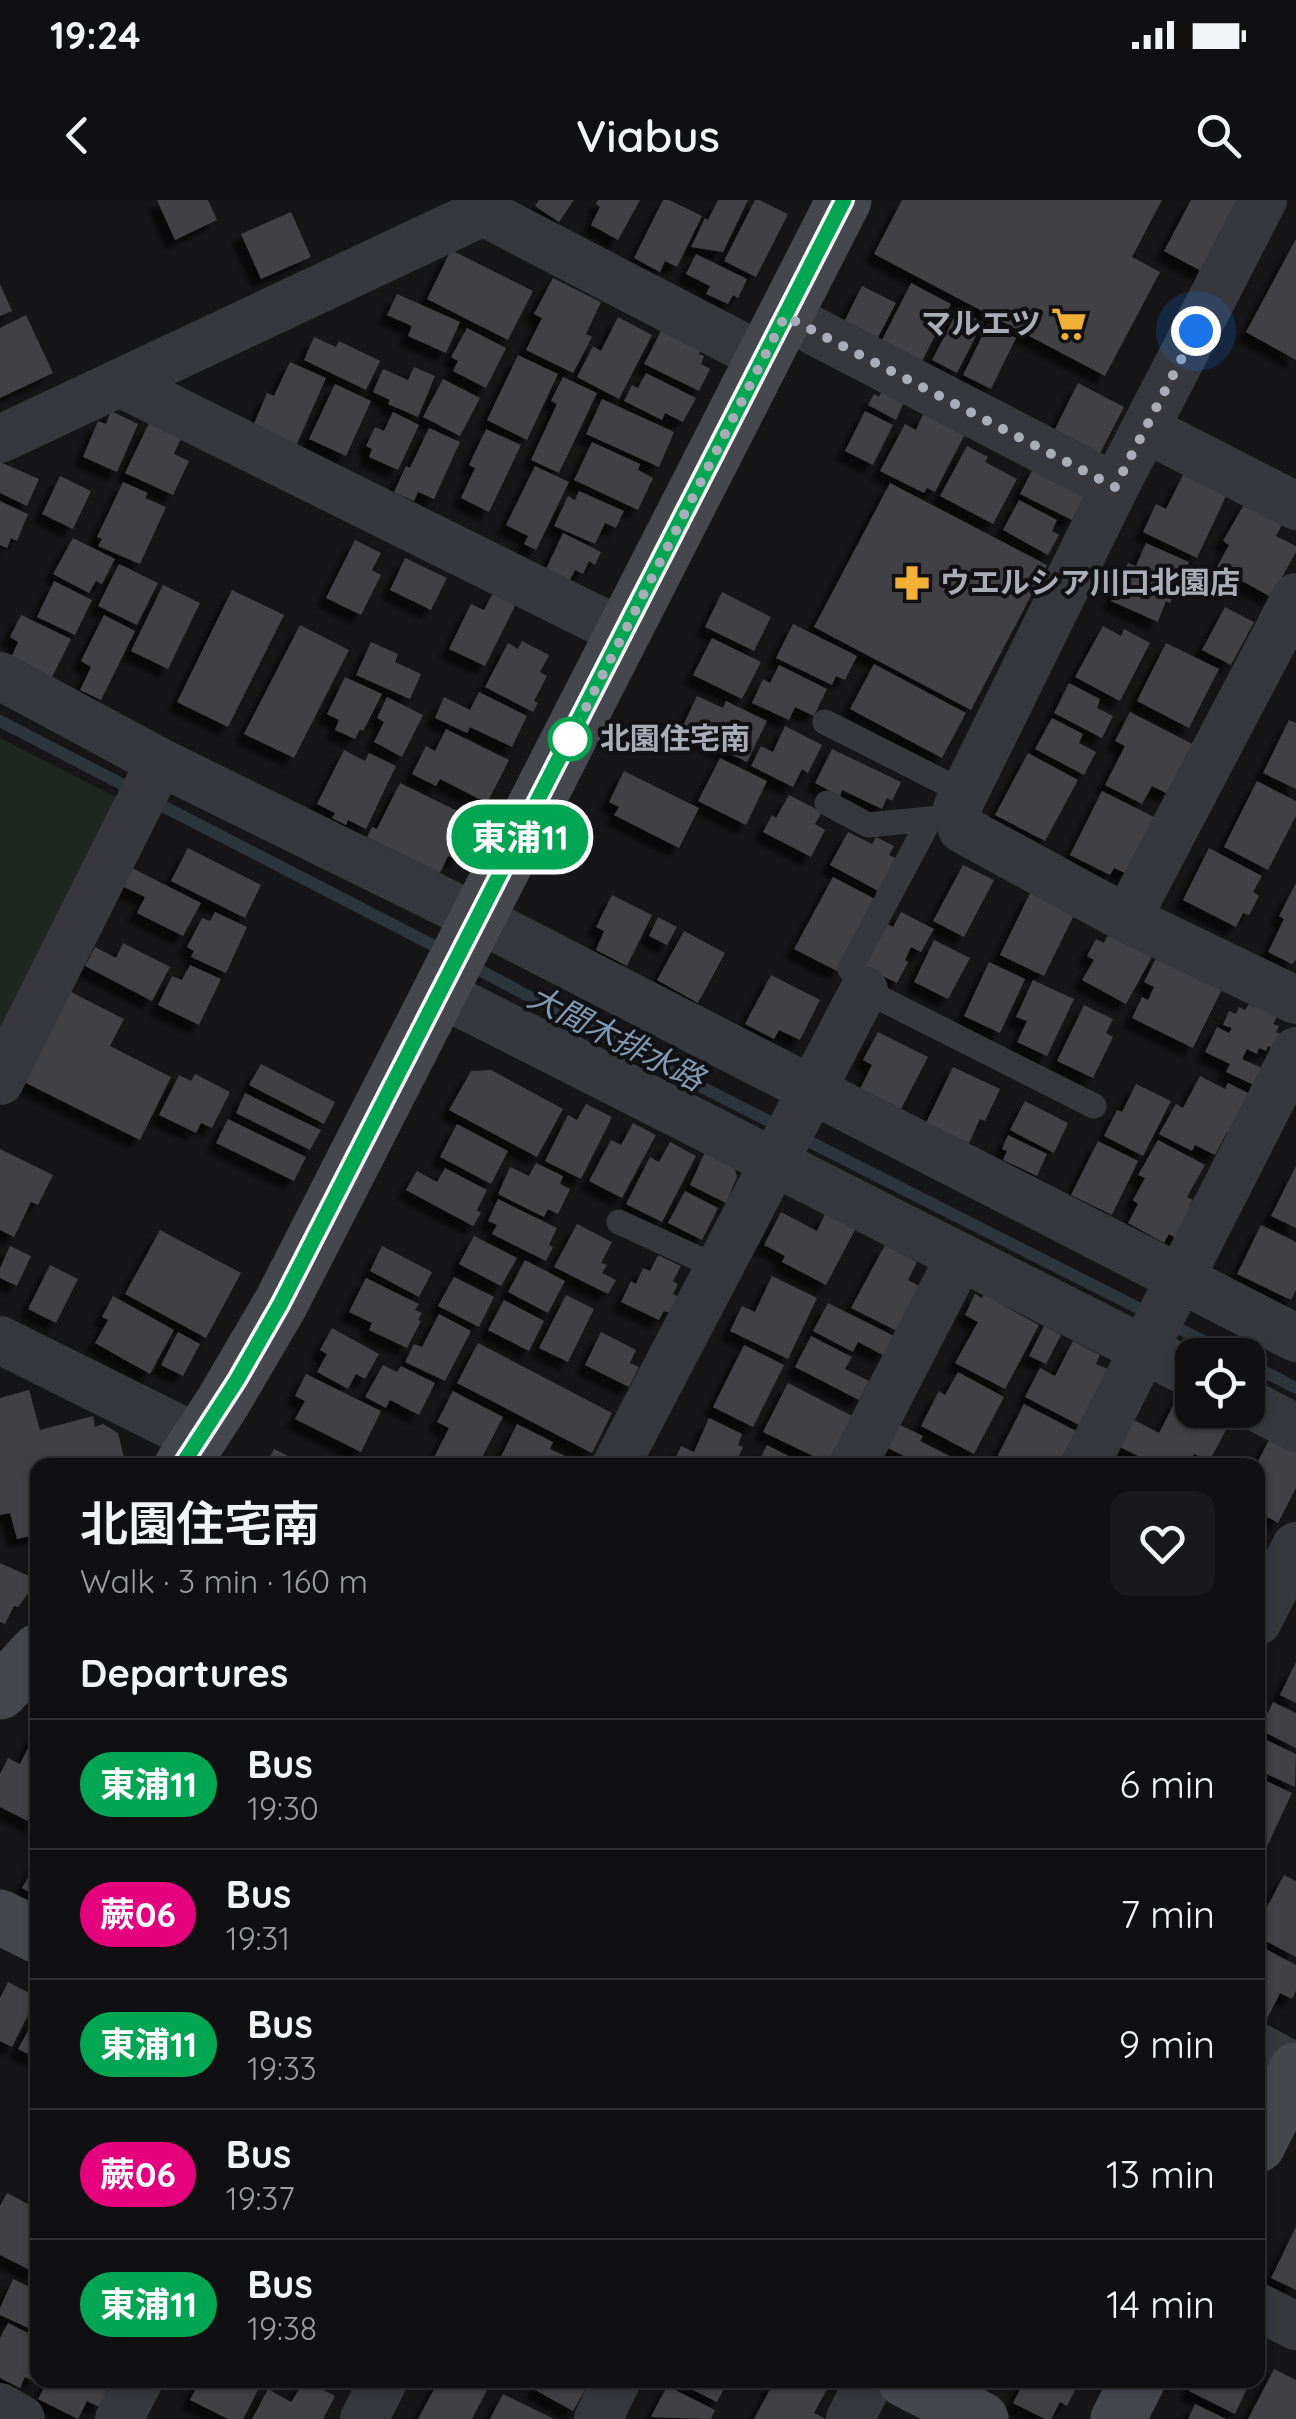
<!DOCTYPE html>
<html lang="en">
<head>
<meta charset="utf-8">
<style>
	body { margin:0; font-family:Quicksand,"Noto Sans JP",sans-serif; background:#19191b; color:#f1f3f6; height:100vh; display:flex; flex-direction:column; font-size:38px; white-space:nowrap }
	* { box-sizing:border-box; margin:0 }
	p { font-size:32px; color:#9c9d9f }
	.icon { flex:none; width:55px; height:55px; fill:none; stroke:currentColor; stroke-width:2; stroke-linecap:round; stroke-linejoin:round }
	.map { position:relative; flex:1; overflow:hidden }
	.drawer { position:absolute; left:30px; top:1258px; width:1235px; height:930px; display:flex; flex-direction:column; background:#101012; border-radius:20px; box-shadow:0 2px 8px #0004,0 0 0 2px #303032 }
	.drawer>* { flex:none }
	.badge { padding:0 20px; border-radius:32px; font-size:35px; line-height:65px }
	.controls { position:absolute; left:1175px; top:1138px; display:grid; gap:20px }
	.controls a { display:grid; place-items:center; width:90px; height:90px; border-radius:20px; background:#101012; box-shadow:0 2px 8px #0004,0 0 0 2px #303032; font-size:50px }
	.you { position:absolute; width:50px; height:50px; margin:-25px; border:8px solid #fff; border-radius:50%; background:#1a73e8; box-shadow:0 0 0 15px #1a73e833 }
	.map>.badge { position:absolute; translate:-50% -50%; box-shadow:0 0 0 5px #fff }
	h2 { padding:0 50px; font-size:38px; line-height:90px }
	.round { display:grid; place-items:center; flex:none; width:105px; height:105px; border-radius:20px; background:#19191b }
	.overview { display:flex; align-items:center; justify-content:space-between; height:170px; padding:0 50px }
	h1 { font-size:48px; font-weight:600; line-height:75px }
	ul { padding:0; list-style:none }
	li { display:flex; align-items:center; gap:30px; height:130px; padding:0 50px; border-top:2px solid #303032 }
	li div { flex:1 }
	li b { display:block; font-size:38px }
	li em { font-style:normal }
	li .badge { min-width:110px; font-weight:700; text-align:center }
	.status { display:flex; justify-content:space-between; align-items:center; height:70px; padding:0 50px; background:#101012; direction:ltr }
	.status svg { height:28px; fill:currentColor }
	header { display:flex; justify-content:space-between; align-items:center; height:130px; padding:0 50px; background:#101012; font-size:45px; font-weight:600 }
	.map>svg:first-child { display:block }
	.green { fill:#1e261f }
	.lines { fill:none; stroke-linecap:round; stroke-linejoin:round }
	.stream { stroke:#2c353c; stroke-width:12 }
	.building { fill:#404145; filter:url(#shadow) }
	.lane { stroke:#37383d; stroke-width:25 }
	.street { stroke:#37383d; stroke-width:48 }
	.secondary { stroke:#45474d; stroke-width:55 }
	.line-casing { stroke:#fff; stroke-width:22 }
	.line { stroke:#00a651; stroke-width:15 }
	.walk { stroke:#a8adb8; stroke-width:10; stroke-dasharray:0 18 }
	.stop-dot { fill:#fff; stroke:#00a651; stroke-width:5 }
	.labels { text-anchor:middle; stroke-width:8; stroke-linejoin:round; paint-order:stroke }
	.poi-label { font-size:30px; font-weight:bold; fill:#a8adb8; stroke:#111113; text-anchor:end }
	.stop-label { font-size:30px; font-weight:bold; fill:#a8adb8; stroke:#111113; text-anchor:start }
	.water-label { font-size:32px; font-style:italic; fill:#7f9bb3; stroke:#111113 }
</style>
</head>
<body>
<div class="status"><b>19:24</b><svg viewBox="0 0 49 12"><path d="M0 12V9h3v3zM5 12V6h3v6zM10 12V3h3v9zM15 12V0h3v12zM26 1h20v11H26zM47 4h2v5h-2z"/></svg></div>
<header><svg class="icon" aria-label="back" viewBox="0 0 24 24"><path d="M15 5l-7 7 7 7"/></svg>Viabus<svg class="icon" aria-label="search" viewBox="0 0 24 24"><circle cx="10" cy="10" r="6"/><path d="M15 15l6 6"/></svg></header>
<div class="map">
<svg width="1296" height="2219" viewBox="0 0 1296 2219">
	<defs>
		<filter id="shadow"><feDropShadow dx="-9" dy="9" stdDeviation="2.5" flood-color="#0009"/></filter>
	</defs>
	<rect width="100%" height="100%" fill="#161618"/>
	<path class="green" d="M0 538 120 599 0 833Z"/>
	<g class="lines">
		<path class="stream" d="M0 521 135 591
			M153 601 446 752
			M468 764 662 867 1231 1155
			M1248 1163 1296 1188"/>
	</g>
	<path class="building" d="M157 0H208L217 20 175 40Z
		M539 0H574L559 22 535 6Z
		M598 0H640L618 40 591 25 600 7 596 4Z
		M663 0H669L702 16 677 67 665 61 660 72 634 58Z
		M718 0H748L723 52 691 47 705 18 708 20Z
		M755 0H759L788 14 756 77 724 61Z
		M902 0H1162L1132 57 1160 72 1105 176 874 54Z
		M1191 0H1242L1203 72 1164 51Z
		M291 12 311 57 261 79 241 34Z
		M1296 39V160L1246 132Z
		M451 50 533 91 508 140 427 99Z
		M696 54 747 79 738 98 733 95 728 104 706 94 710 86 686 74Z
		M553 78 601 102 586 134 592 137 573 173 526 150 542 118 534 114Z
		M911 83 951 104 918 169 878 148Z
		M0 84 12 111 0 116Z
		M862 86 896 103 877 139 844 122Z
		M397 94 460 122 446 153 408 136 412 126 387 115Z
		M958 110 983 122 957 173 932 160Z
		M26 115 53 173 0 198V128Z
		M618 117 652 135 619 199 577 177 593 146 601 151Z
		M988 124 1016 138 991 189 963 175Z
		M467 128 506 148 486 188 453 171 458 161 451 157Z
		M662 129 701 150 699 154 704 156 701 164 710 169 699 191 644 164Z
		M314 137 336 147 339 141 380 161 366 190 304 160Z
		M518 155 558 174 527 240 487 220Z
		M290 162 326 178 296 246 253 226 267 193 274 196Z
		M414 167 435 176 418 217 388 204 390 200 373 192 383 169 408 180Z
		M646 173 696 198 683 222 665 213 662 220 624 201 632 185 638 188Z
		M563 177 597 193 559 273 531 260 557 204 551 201Z
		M443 179 480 198 460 236 423 217Z
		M1078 183 1124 207 1097 259 1051 237Z
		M335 184 371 201 346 256 309 239Z
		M883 189 905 200 896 220 868 205 874 194 879 197Z
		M602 199 674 232 659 267 586 234Z
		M111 211 138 224 117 272 83 257 98 221 106 224Z
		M865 211 893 225 873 265 845 251Z
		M393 212 419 225 398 270 369 257 372 249 366 246 375 227 384 231Z
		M924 212 965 234 935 292 927 288 924 293 880 271 905 224 916 230Z
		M149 223 181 238 174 254 189 261 173 295 125 273Z
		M429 228 460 242 434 299 418 292 414 301 394 292 406 266 410 268Z
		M486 229 521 245 489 312 461 298 475 268 469 265Z
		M592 242 640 264 638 270 653 278 638 310 574 280Z
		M967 246 988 257 985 262 1017 279 993 324 940 296Z
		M0 262 39 279 27 306 0 293Z
		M1035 265 1085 296 1072 320 1020 294Z
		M535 266 569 282 536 350 524 344 528 336 506 325Z
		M1183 275 1226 296 1197 358 1143 332 1156 304 1166 309Z
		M60 276 91 291 73 329 42 314Z
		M123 282 148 293 145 298 166 307 140 364 98 346 102 339 97 337Z
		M890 283 1047 365 971 510 814 427Z
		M579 291 624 311 616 328 605 323 595 344 554 326 568 296 575 300Z
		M1019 300 1057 320 1052 331 1059 335 1048 355 1003 330Z
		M0 301 28 314 17 341 11 338 7 348 0 345Z
		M1246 301 1283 322 1276 336 1296 346V352L1271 397 1217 367 1229 345 1223 341Z
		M563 333 601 352 595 365 589 361 583 374 575 370 569 382 545 371Z
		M73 338 115 359 102 384 96 381 89 393 53 374Z
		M355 340 381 353 372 370 381 375 361 415 326 398Z
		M1146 343 1189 362 1170 403 1166 401 1158 422 1111 401 1128 363 1136 366Z
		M405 358 447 378 431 410 390 390Z
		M119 364 158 383 137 425 98 406Z
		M54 381 92 400 75 435 37 417Z
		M163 385 200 403 168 469 131 451Z
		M232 390 284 415 228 527 177 502Z
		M722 392 771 417 754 451 705 427Z
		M493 393 516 404 485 466 449 449 471 404 484 410Z
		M1225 407 1254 422 1231 465 1202 450Z
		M21 415 71 439 52 477 11 458 18 442 10 437Z
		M104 415 135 431 101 500 80 490 91 467 81 461Z
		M793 424 857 456 845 480 836 476 832 485 776 458Z
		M300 425 349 450 294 558 244 534Z
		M1103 426 1121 436 1124 429 1150 443 1120 501 1075 477Z
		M712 438 761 462 742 499 693 475Z
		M522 441 549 455 540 472 547 476 534 501 538 503 533 512 485 487 508 443 518 449Z
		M371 442 398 454 395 462 421 474 410 499 356 475Z
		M1166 443 1219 469 1189 528 1137 501Z
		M874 464 966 513 942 558 850 509Z
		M779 465 827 489 814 516 795 507 789 520 752 503 763 479 770 483Z
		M345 477 382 494 363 531 360 529 355 539 335 530 339 520 327 514Z
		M1069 483 1100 499 1097 508 1113 516 1102 538 1054 513Z
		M479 492 527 516 512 547 470 527 467 533 435 518 444 497 470 510Z
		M697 496 723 508 726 501 767 521 747 562 681 530Z
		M387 497 423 515 402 557 374 542 384 522 377 518Z
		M1130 512 1200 548 1168 594 1152 586 1142 604 1105 585 1125 546 1115 541Z
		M1052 518 1083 534 1079 543 1096 552 1084 575 1035 549Z
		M1289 520 1296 523V589L1263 573Z
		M785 526 822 545 808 573 802 569 793 587 751 566 761 546 773 552Z
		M446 529 509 560 487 603 440 579 436 586 412 574 426 546 435 551Z
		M832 549 901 582 892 601 887 598 882 609 842 590 840 596 815 583Z
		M344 550 365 561 369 553 396 566 366 629 348 620 346 625 332 618 335 613 317 604Z
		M1028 553 1078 580 1045 641 995 615Z
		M720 558 767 581 746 625 698 601Z
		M624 571 699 608 679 648 614 615 619 607 609 602Z
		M1257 581 1296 601V616L1268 670 1224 647Z
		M400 583 478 621 458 660 448 656 440 673 367 637 372 627 377 629Z
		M1102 591 1158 619 1129 675 1114 668 1110 675 1070 655Z
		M789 595 822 612 815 624 825 630 811 657 763 632 772 615 776 618Z
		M848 632 872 644 876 637 894 646 889 655 900 660 882 693 830 665Z
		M188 648 261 685 245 718 171 681Z
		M1209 648 1262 676 1253 692 1259 696 1249 715 1243 713 1236 727 1183 700Z
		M963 665 994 680 964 737 933 721Z
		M132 668 201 703 183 736 137 713 145 697 122 686Z
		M833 677 877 700 839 772 794 749Z
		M1296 683V760L1292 764 1268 752 1284 719 1279 716Z
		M1031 691 1075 713 1044 776 1000 755Z
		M612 695 652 715 627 766 596 750 604 731 596 727Z
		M215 712 247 727 226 773 191 757 194 751 187 747 202 718 210 721Z
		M901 712 934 729 921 752 911 747 905 760 908 762 897 783 861 765 884 722 893 727Z
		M658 717 677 727 667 745 649 736Z
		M684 731 725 753 698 803 657 780Z
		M1109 733 1153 755 1126 804 1082 780 1094 760 1087 756 1096 739 1104 743Z
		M934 740 970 758 948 799 914 782Z
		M123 743 170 767 152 801 85 766 95 747 116 758Z
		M1157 756 1223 787 1193 848 1132 818 1142 797 1148 800 1154 787 1144 782Z
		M989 762 1025 779 1000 833 964 816Z
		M190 765 221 779 199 825 158 805 172 776 182 780Z
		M771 775 820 800 800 840 779 830 774 839 745 824Z
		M1033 780 1074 799 1047 856 1017 842 1027 821 1016 817Z
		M67 790 124 819 110 846 171 877 140 940 22 881Z
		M1257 801 1277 817 1273 824 1279 826 1276 832 1281 834 1274 849 1268 846 1266 851 1259 848 1257 854 1247 849 1242 859 1266 870 1258 887 1226 872 1230 864 1205 852 1217 827 1229 833 1232 828 1223 825 1229 811 1236 814 1239 807 1245 810 1249 804 1254 807Z
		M1084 805 1113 819 1106 833 1113 837 1093 878 1057 861Z
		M878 832 928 857 900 911 859 891 872 865 863 860Z
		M261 864 335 902 324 924 249 885Z
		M953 867 1000 889 985 921 980 919 969 943 926 923Z
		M491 870 563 909 537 957 449 910 471 871Z
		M195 874 230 892 212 928 201 923 196 933 159 915 179 875 191 881Z
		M1200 876 1225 889 1228 883 1252 895 1231 934 1227 932 1215 955 1195 945 1192 951 1159 934 1176 904 1183 908Z
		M1136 884 1171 901 1143 956 1104 936 1117 910 1122 912Z
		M245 893 321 930 310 950 236 913Z
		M1025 901 1068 923 1054 953 1010 930Z
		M586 904 612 917 581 979 545 961 568 915 577 920Z
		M228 919 306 957 294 981 216 943Z
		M633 923 656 935 622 998 589 981 611 940 621 945Z
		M457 924 508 951 491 984 440 957Z
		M1008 935 1047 954 1037 976 1003 960 1007 951 1002 949Z
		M1158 940 1205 965 1187 997 1193 1000 1189 1006 1195 1009 1177 1039 1169 1034 1164 1043 1128 1023 1138 1004 1133 1000 1145 978 1138 975Z
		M1098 941 1138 961 1112 1015 1071 995Z
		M670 942 696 956 662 1022 626 1004 650 957 659 962Z
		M0 949 53 975 38 1005 31 1002 14 1037 0 1030Z
		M705 952 734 966 737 977 726 1003 690 985Z
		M536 963 563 976 560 984 570 989 558 1014 548 1009 544 1017 498 994 510 967 529 976Z
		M1296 966V1028L1271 1016Z
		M445 968 487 990 477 1010 481 1013 473 1026 406 990 417 971 437 982Z
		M685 991 718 1008 702 1040 668 1023Z
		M498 999 557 1028 549 1045 553 1047 546 1061 492 1034 497 1025 488 1021Z
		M781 1012 817 1031 826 1012 856 1028 826 1085 782 1062 785 1056 764 1045Z
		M577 1024 612 1042 601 1063 607 1065 602 1073 616 1080 608 1094 554 1067Z
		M1261 1025 1296 1042V1090L1291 1100 1237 1074Z
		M160 1030 241 1073 206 1138 125 1094Z
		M474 1036 517 1058 501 1086 459 1064Z
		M885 1045 917 1062 908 1080 921 1087 897 1131 851 1108Z
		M10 1046 31 1056 17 1086 0 1078V1068Z
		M382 1046 432 1072 419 1097 370 1071Z
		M658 1055 681 1066 673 1081 678 1084 673 1094 679 1097 670 1113 664 1111 659 1120 621 1102 631 1081 636 1084 643 1068 650 1071Z
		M525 1060 565 1081 548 1113 508 1092Z
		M50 1065 78 1079 56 1123 28 1109Z
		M772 1076 817 1098 788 1159 730 1131 742 1106 755 1112Z
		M454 1077 494 1097 479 1127 438 1106Z
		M366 1078 419 1104 415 1110 422 1113 418 1120 421 1121 407 1148 369 1130 372 1123 349 1112Z
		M986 1090 1007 1101 1004 1106 1039 1125 1005 1189 955 1163 978 1122 965 1115 975 1094 982 1098Z
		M566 1095 594 1109 568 1162 539 1148Z
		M113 1096 174 1130 150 1174 95 1143 108 1120 102 1117Z
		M504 1100 544 1121 529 1151 488 1130Z
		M828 1103 894 1136 883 1155 858 1142 853 1152 813 1131Z
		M439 1114 471 1131 445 1181 405 1162 414 1144 422 1147Z
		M1044 1126 1061 1135 1046 1164 1029 1156Z
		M332 1128 379 1154 365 1179 356 1174 348 1189 317 1172 327 1154 320 1150Z
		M178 1132 200 1144 183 1176 161 1165Z
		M601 1132 636 1150 630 1163 639 1167 629 1187 585 1165Z
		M811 1136 852 1157 845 1169 869 1181 859 1200 795 1167Z
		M1073 1141 1100 1155 1096 1164 1108 1169 1079 1225 1025 1197 1040 1168 1055 1176Z
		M478 1143 612 1213 592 1253 457 1183Z
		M744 1145 784 1165 753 1227 713 1207Z
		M383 1165 397 1172 401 1166 435 1183 419 1215 390 1200 386 1208 365 1197Z
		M958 1172 1004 1197 974 1254 921 1226 939 1191 945 1195Z
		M306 1174 381 1211 361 1252 295 1219 305 1201 295 1196Z
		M788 1183 856 1218 832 1265 763 1232Z
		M29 1190 40 1230 93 1216 95 1227 103 1224 118 1233 125 1262 123 1265H38V1334L17 1339 10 1313 0 1315V1198Z
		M453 1191 503 1217 478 1265H436L431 1263 449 1228 437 1222Z
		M1177 1198 1192 1205V1210H1202L1229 1224 1209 1262 1194 1254 1188 1265H1156L1120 1247 1134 1220 1159 1233Z
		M1024 1204 1076 1231 1058 1265H1004L1007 1260 998 1255Z
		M709 1218 742 1234 738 1245 743 1247 735 1265H672L681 1246 694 1252Z
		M896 1223 923 1236 920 1241 961 1262 959 1265H902L906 1257 884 1246Z
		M517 1224 553 1242 550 1249 584 1265H497Z
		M1271 1236 1296 1250V1288L1278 1323 1258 1312V1265H1256Z
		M767 1245 798 1261 795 1265H757Z
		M274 1249 306 1265H266Z
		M0 1363 38 1380 18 1407 14 1406 5 1424 0 1422Z
		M1296 1462V1503L1280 1495Z
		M1273 1502 1296 1513V1548L1258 1529V1508L1268 1513Z
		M35 1534 38 1535 36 1625 0 1607V1574L8 1558 20 1564Z
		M1258 1536 1296 1554 1295 1587 1258 1570Z
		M1258 1577 1292 1593 1263 1655 1258 1653Z
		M38 1660V1697L22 1688Z
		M1284 1675 1296 1681V1757L1258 1737 1263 1726 1258 1724Z
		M1258 1745 1296 1765V1791L1292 1799 1280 1793 1262 1829 1258 1827Z
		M8 1782 37 1797 12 1847 0 1841V1798Z
		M38 1812V1859L18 1849Z
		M7 1993 38 2009V2074L0 2055V2006Z
		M1296 2027V2090L1271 2078Z
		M13 2079 38 2091 37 2132 0 2115V2108Z
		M8 2123 38 2138V2174L34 2181 25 2177 20 2188 0 2178V2138Z
		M1274 2169 1296 2180V2219H1248Z
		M48 2180H107L111 2182 99 2207 87 2201 78 2219 38 2199Z
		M200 2180H263L243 2219H228L190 2200Z
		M305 2180 335 2196 323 2219H252L268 2189 291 2202Z
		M439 2180H479L489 2186 472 2219H418Z
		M540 2180H591L573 2211 535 2190Z
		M673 2180H729L717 2202Z
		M775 2180H822L830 2184 814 2213 826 2219H754Z
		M1025 2180H1080L1067 2206 1060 2202 1051 2219H1045L1013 2203Z
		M1194 2180H1251L1235 2214 1189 2191Z
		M667 2186 715 2210 711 2219 651 2217Z
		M503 2194 554 2219H490Z
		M1195 2204 1226 2219H1188Z"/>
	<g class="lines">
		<path class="lane" d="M825 522 963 592
			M827 603 868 625 930 619
			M958 619H930L850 769 864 790 1094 906
			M619 1022 719 1068"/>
		<path class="street" d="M1263 0 1115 287 957 608 962 629 1127 719 1296 800
			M785 116 1115 287
			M120 183 624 433
			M1146 229 1296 306
			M0 239 483 12 764 158
			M0 476 160 562 479 719 1296 1138
			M1127 719 1296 397
			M440 793 1192 1174
			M0 881 160 562
			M0 1140 199 1239
			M1248 1203 1296 1228
			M616 1265 864 790
			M853 1265 960 1057
			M1085 1265 1296 851
			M1258 1421 1296 1346
			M1258 1847 1296 1867
			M1258 2107 1296 2126
			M0 2207 21 2219
			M119 2219 139 2180
			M364 2219 384 2180
			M598 2219 617 2180
			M850 2219 870 2180"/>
		<path class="secondary" d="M182 1265 223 1202 281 1103 844 0
			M0 1492 38 1451
			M0 1717 38 1736
			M1258 1945 1296 1870
			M905 2180 981 2219
			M1118 2219 1138 2180"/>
	</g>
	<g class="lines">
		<defs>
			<path id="line" d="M182 1265 237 1180 281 1103 844 0"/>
		</defs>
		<use href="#line" class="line-casing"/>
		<use href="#line" class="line"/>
		<path class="walk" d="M570 539 785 116 1115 287 1196 131"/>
	</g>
	<defs>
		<symbol id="supermarket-bare" viewBox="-9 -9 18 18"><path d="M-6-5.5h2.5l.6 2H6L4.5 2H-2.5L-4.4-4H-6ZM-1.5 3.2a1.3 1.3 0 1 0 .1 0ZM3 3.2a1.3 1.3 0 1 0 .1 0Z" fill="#f2b134" stroke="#111113" stroke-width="2.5" paint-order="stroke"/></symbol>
		<symbol id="pharmacy-bare" viewBox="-9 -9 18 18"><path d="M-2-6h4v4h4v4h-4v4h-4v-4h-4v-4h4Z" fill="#f2b134" stroke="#111113" stroke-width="2.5" paint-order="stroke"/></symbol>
	</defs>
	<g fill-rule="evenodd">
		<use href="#supermarket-bare" x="1044" y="99" width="50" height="50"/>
		<use href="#pharmacy-bare" x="887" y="358" width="50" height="50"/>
	</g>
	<circle class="stop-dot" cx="570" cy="539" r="20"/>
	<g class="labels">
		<g class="poi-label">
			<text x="1041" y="134">マルエツ</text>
			<text x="940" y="393" text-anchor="start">ウエルシア川口北園店</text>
		</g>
		<g class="stop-label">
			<text x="600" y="549">北園住宅南</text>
		</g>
		<g class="water-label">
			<text transform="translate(616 838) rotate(27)" y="11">大間木排水路</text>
		</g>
	</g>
</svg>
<div class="controls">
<a><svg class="icon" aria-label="locate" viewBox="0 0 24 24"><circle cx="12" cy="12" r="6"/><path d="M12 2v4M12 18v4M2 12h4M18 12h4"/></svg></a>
</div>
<div class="you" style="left:1196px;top:131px"></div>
<b class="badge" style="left:520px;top:637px;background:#00a651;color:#fff">東浦11</b>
<section class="drawer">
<div class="overview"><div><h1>北園住宅南</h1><p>Walk · 3 min · 160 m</p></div><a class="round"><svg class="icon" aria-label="heart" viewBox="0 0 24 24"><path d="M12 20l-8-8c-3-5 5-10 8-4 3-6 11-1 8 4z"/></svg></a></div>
<h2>Departures</h2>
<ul>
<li><span class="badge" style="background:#00a651;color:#fff">東浦11</span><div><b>Bus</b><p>19:30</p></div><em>6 min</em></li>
<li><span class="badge" style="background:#e6007e;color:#fff">蕨06</span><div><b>Bus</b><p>19:31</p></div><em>7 min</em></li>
<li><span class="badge" style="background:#00a651;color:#fff">東浦11</span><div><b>Bus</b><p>19:33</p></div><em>9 min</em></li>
<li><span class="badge" style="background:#e6007e;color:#fff">蕨06</span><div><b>Bus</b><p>19:37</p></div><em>13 min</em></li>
<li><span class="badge" style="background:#00a651;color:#fff">東浦11</span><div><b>Bus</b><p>19:38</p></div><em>14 min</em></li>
</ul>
</section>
</div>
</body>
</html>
